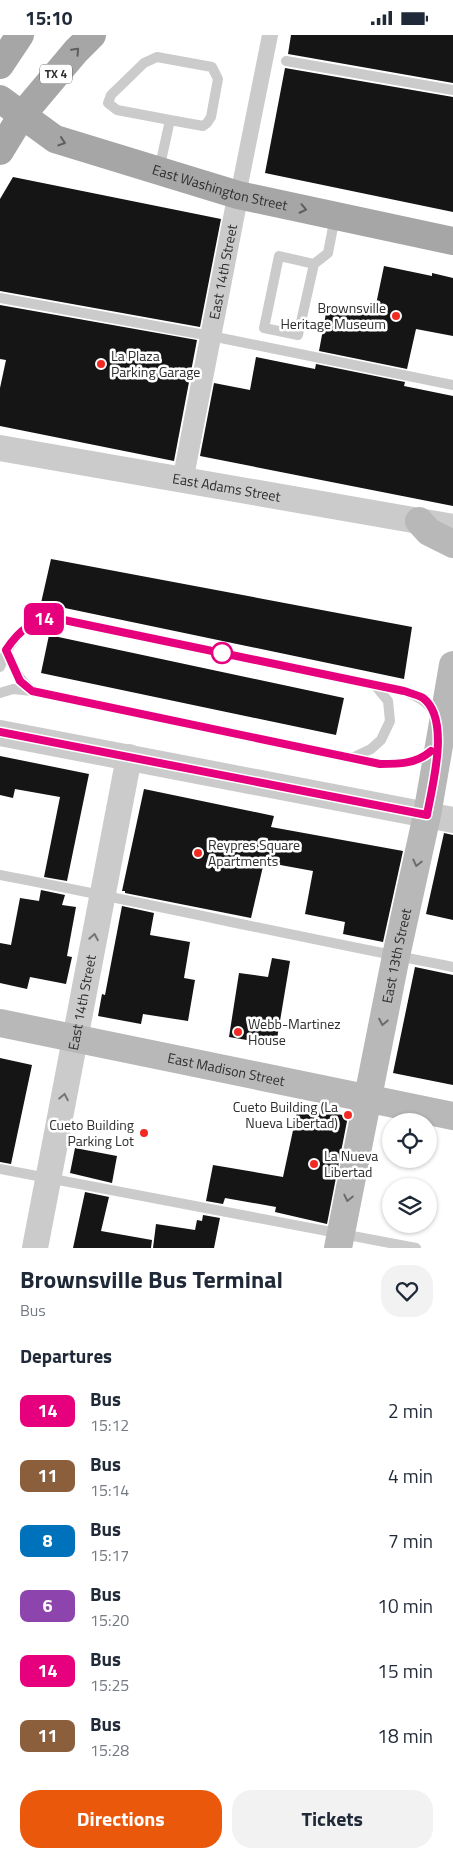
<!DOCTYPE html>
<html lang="en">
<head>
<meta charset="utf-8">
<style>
	body { margin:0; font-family:"Titillium Web",sans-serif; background:#f2f2f3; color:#1f2937; height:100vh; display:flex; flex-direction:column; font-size:19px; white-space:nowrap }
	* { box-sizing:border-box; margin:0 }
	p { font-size:16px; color:#747a83 }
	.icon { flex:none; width:28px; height:28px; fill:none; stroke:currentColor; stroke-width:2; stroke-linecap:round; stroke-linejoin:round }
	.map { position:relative; height:1213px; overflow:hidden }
	.drawer { display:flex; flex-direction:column; background:#fff; flex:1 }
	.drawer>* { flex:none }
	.badge { padding:0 10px; border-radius:8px; font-size:18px; line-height:32px }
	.tools { position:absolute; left:382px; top:1078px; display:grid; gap:10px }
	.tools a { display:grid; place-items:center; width:55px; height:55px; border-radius:50%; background:#fff; box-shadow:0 1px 4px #0004; font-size:25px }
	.map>.badge { position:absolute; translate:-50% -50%; box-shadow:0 0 0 2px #fff }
	h2 { padding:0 20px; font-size:19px; line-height:45px }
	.round { display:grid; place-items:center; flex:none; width:52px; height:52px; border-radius:20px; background:#f2f2f3 }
	.overview { display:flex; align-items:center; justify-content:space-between; height:85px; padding:0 20px }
	h1 { font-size:24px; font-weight:700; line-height:38px }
	.button { display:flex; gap:10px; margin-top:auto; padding:10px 20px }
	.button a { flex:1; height:58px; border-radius:20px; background:#ea580c; color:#fff; font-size:20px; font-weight:700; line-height:58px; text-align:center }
	.button a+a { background:#f2f2f3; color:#1f2937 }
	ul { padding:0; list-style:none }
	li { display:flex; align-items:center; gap:15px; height:65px; padding:0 20px }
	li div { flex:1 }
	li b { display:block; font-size:19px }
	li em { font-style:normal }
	li .badge { min-width:55px; font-weight:700; text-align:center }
	.status { display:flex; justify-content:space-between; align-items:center; height:35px; padding:0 25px; background:#fff; direction:ltr }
	.status svg { height:14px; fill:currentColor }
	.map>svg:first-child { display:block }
	.building { fill:#151515 }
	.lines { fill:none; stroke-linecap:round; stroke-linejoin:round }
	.service { stroke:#cbcbcb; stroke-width:10 }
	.pedestrian { stroke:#cbcbcb; stroke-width:16 }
	.minor { stroke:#cbcbcb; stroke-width:21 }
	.tertiary { stroke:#cbcbcb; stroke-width:26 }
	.secondary { stroke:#b8b8b8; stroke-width:28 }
	.primary { stroke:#a6a6a6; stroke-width:28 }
	.oneway { stroke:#5e5e5e }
	.oneway2 { stroke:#6c6c6c }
	.oneway3 { stroke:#757575 }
	.line-casing { stroke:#fff; stroke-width:11 }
	.line { stroke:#e6007e; stroke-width:8 }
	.poi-dot { fill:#f12b23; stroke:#fff; stroke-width:2 }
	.stop-dot { fill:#fff; stroke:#e6007e; stroke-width:2.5 }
	.labels { text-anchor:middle; stroke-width:5; stroke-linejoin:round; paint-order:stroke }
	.shield { fill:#fff; stroke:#6d6d6d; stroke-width:1 }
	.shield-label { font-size:12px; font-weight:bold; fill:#2e2e2e }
	.street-label { font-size:14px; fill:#2e2e2e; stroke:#fff }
	.poi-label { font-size:14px; fill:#2e2e2e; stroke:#fff; text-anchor:start }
</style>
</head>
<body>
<div class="status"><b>15:10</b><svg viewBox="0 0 49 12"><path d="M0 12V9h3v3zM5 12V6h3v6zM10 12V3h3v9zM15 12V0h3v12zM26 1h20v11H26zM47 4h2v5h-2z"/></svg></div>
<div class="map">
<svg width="453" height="1213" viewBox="0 0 453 1213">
	<rect width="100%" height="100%" fill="#fff"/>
	<path class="building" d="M291 0H453V48L288 19Z
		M285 33 453 62V177L265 138Z
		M13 142 221 184 200 292 0 256V164Z
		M384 231 432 241V238L453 243V301L416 294 407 334 319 316 327 273 350 278V274L374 279Z
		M0 270 197 305 174 426 0 391V353L6 325 0 324Z
		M256 322 315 334 316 329 405 347 404 351 453 361V471L200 421 214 348 250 355Z
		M51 524 412 592 404 644 41 568Z
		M49 600 344 663 336 700 41 638Z
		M0 721 89 739 67 846 44 842 60 762 15 754 13 763 0 760Z
		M144 754 274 781 271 792 403 816 383 907 343 899 345 887 305 879 313 836 264 827 251 883 125 858V856H122Z
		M444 798 453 800V885L426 879Z
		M41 855 65 860 62 870 76 872 67 921 72 922 66 949 30 942 27 954 0 948V908L11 910 20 863 39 866Z
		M122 871 154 878 150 900 190 907 184 943 195 945 188 986 143 979 141 989 98 981 102 959 105 960Z
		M272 923 290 926 276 1010 229 1002 239 938 268 942Z
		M415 932 453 940V1050L393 1038Z
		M0 1023 32 1030 11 1129 0 1127Z
		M298 1072 348 1081 327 1189 275 1177 276 1172 225 1163 223 1169 206 1166 213 1130 283 1142Z
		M75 1113 117 1121 112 1148 70 1138Z
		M85 1157 109 1162 101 1196 152 1205 151 1213H73Z
		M203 1180 220 1183 214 1213H153L156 1189 195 1195 197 1185 202 1186Z"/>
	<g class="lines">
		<path class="service" d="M286 26 453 55
			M159 135 170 85 203 91 207 88 211 82 218 44 212 32 157 22 144 28 111 60 108 68 117 75 170 85
			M314 229 279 221 264 293 298 300 314 229 328 218 335 182
			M0 263 211 301 453 350
			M6 615C13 633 18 643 32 656
			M0 632C11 603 26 583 59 584L404 656C419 662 434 669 436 687
			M0 658 13 654 32 656 380 729C400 729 416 729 432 716
			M352 723 371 714 381 705 390 686 388 666 375 650
			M0 840C151 869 302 903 453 932
			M0 1134 416 1213"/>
		<path class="pedestrian" d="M238 160 270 0"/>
		<path class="minor" id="s1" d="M183 444 238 160"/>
		<g class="tertiary">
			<path id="s2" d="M0 413 453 492"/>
			<path d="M0 698 453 785"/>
			<path id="s3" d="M35 1213 129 722"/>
		</g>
		<g class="secondary">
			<path d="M419 486 429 497 453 509"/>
			<path id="s4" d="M0 988 453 1081"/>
			<path id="s5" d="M338 1213 396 921 427 780 453 630"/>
		</g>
		<g class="primary">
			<path d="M0 30 20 0"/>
			<path id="s6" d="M0 64 55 104 238 160 453 206"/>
			<path d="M0 116 22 80 76 16 92 0"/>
		</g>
	</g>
	<defs><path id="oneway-chevron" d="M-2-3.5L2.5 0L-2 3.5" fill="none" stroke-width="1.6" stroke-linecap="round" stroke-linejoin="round" transform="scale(1.25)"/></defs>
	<g class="oneway">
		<use href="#oneway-chevron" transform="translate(76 16) rotate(-47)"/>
		<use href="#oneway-chevron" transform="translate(62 107) rotate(18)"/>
		<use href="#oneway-chevron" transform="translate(303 174) rotate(12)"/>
	</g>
	<g class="oneway2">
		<use href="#oneway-chevron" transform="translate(417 828) rotate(103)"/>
		<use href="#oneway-chevron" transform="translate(383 987) rotate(101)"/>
		<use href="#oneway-chevron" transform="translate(348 1163) rotate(102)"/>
	</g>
	<g class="oneway3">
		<use href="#oneway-chevron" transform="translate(94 902) rotate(-80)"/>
		<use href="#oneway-chevron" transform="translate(64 1062) rotate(-79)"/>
	</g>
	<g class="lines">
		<defs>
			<path id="line" d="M0 697 427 780C432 751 451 684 423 663 418 660 410 658 404 656L59 584C34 583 19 595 6 615L20 646 32 656 380 729C399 729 416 729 431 716"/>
		</defs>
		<use href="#line" class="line-casing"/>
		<use href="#line" class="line"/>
	</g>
	<g class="poi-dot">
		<circle cx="396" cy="281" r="5"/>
		<circle cx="101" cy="329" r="5"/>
		<circle cx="198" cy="818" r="5"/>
		<circle cx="238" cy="997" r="5"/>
		<circle cx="348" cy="1080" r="5"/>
		<circle cx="144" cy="1098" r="5"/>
		<circle cx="314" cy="1129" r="5"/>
	</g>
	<circle class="stop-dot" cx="222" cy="618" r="10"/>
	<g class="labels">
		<rect class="shield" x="40" y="29.5" width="32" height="19" rx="4"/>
		<g class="shield-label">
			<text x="56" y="43">TX 4</text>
		</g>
		<g class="street-label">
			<text dy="5" stroke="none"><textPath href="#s6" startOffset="240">East Washington Street</textPath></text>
			<text dy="5" stroke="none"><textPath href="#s1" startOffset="211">East 14th Street</textPath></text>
			<text dy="5" stroke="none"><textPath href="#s2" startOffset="230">East Adams Street</textPath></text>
			<text dy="5" stroke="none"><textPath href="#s5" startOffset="298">East 13th Street</textPath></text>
			<text dy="5" stroke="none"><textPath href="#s3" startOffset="250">East 14th Street</textPath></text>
			<text dy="5" stroke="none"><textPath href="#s4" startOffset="231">East Madison Street</textPath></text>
		</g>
		<g class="poi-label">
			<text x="386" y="278" text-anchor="end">Brownsville<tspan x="386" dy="16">Heritage Museum</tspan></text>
			<text x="111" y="326">La Plaza<tspan x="111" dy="16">Parking Garage</tspan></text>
			<text x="208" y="815">Reypres Square<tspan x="208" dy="16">Apartments</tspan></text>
			<text x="248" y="994">Webb-Martinez<tspan x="248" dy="16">House</tspan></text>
			<text x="338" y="1077" text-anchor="end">Cueto Building (La<tspan x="338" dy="16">Nueva Libertad)</tspan></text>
			<text x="134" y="1095" text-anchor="end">Cueto Building<tspan x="134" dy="16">Parking Lot</tspan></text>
			<text x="324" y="1126">La Nueva<tspan x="324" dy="16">Libertad</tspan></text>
		</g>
	</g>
</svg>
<div class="tools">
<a><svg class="icon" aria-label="locate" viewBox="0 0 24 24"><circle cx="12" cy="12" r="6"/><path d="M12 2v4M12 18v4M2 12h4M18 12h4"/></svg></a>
<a><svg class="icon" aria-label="layers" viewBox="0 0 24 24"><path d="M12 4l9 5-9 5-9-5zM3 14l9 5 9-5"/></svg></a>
</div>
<b class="badge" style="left:44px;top:584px;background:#e6007e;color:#fff">14</b>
</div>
<section class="drawer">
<div class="overview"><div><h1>Brownsville Bus Terminal</h1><p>Bus</p></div><a class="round"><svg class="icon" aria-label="heart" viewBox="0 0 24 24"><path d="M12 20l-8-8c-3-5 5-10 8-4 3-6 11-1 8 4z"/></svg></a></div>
<h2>Departures</h2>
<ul>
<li><span class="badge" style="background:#e6007e;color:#fff">14</span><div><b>Bus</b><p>15:12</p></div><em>2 min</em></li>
<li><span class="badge" style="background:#8b5e3c;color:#fff">11</span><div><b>Bus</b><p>15:14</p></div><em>4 min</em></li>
<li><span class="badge" style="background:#0072bc;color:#fff">8</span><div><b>Bus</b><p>15:17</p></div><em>7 min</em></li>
<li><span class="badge" style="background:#8e44ad;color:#fff">6</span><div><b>Bus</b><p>15:20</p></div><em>10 min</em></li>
<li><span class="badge" style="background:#e6007e;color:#fff">14</span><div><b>Bus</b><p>15:25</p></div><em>15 min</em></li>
<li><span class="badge" style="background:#8b5e3c;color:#fff">11</span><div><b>Bus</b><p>15:28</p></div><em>18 min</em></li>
</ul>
<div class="button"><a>Directions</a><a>Tickets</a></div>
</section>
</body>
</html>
